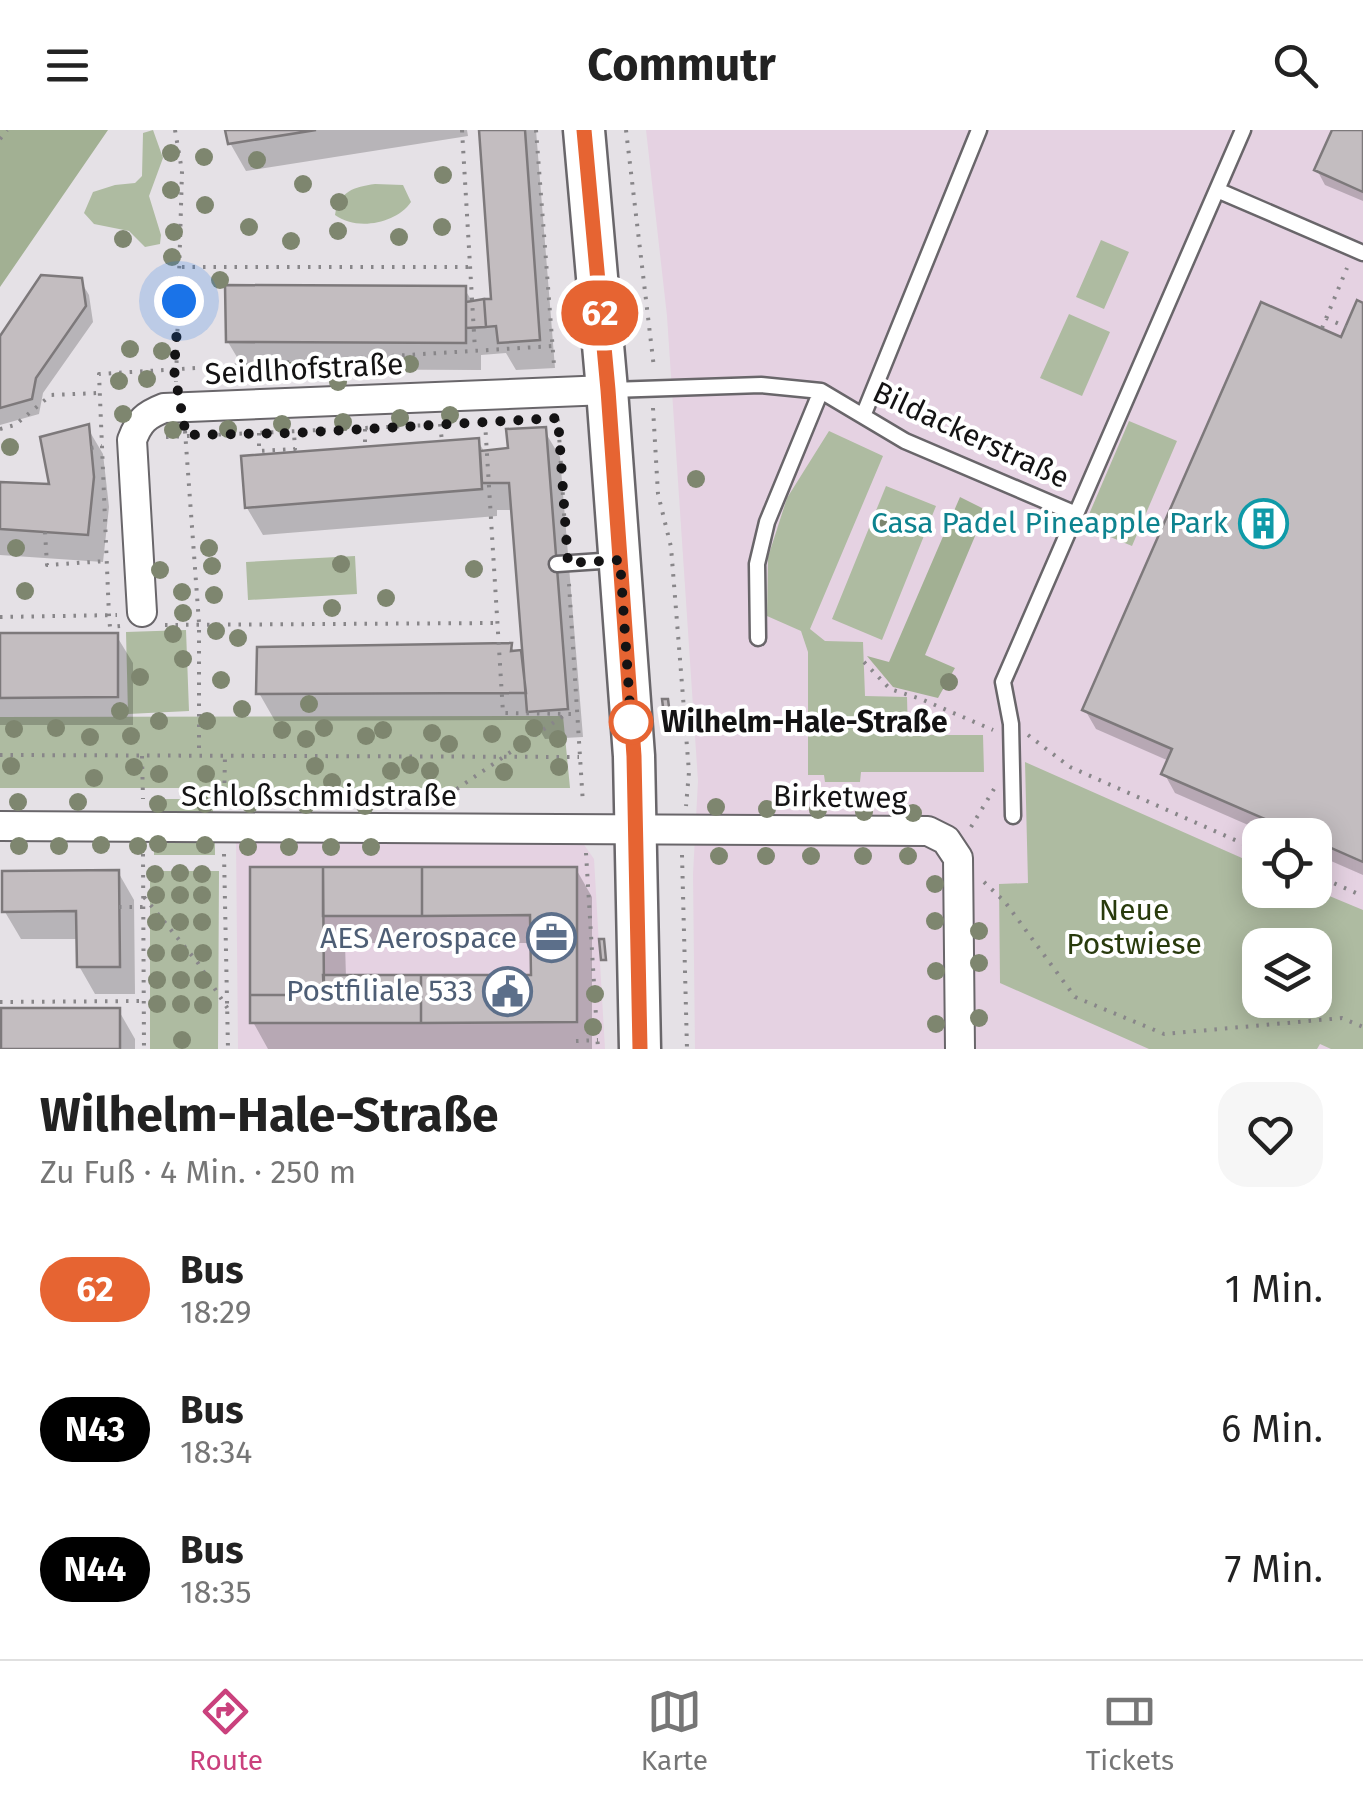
<!DOCTYPE html>
<html lang="de">
<head>
<meta charset="utf-8">
<style>
	body { margin:0; font-family:"Fira Sans",sans-serif; background:#f6f6f6; color:#222; height:100vh; display:flex; flex-direction:column; font-size:38px; white-space:nowrap }
	* { box-sizing:border-box; margin:0 }
	p { font-size:32px; color:#767676 }
	.icon { flex:none; width:55px; height:55px; fill:none; stroke:currentColor; stroke-width:2; stroke-linecap:round; stroke-linejoin:round }
	.map { position:relative; height:919px; overflow:hidden }
	.drawer { display:flex; flex-direction:column; background:#fff; flex:1 }
	.drawer>* { flex:none }
	.badge { padding:0 20px; border-radius:32px; font-size:35px; line-height:65px }
	.buttons { position:absolute; left:1242px; top:688px; display:grid; gap:20px }
	.buttons a { display:grid; place-items:center; width:90px; height:90px; border-radius:20px; background:#fff; box-shadow:0 5px 25px #0003; font-size:50px }
	.you { position:absolute; width:50px; height:50px; margin:-25px; border:8px solid #fff; border-radius:50%; background:#1a73e8; box-shadow:0 0 0 15px #1a73e833 }
	.map>.badge { position:absolute; translate:-50% -50%; box-shadow:0 0 0 5px #fff }
	.round { display:grid; place-items:center; flex:none; width:105px; height:105px; border-radius:30px; background:#f6f6f6 }
	.overview { display:flex; align-items:center; justify-content:space-between; height:170px; padding:0 40px }
	h1 { font-size:48px; font-weight:700; line-height:75px }
	ul { padding:0; list-style:none }
	li { display:flex; align-items:center; gap:30px; height:140px; padding:0 40px }
	li div { flex:1 }
	li b { display:block; font-size:38px }
	li em { font-style:normal }
	li .badge { min-width:110px; font-weight:700; text-align:center }
	header { display:flex; justify-content:space-between; align-items:center; height:130px; padding:0 40px; background:#fff; font-size:45px; font-weight:700 }
	.tab-bar { display:flex; justify-content:space-around; align-items:center; height:140px; border-top:2px solid #e0e0e0; background:#fff; font-size:28px; color:#767676 }
	.tab-bar a { display:grid; justify-items:center; gap:5px }
	.tab-bar .selected { color:#ca417d }
	.map>svg:first-child { display:block }
	.commercial { fill:#e5d2e2; fill-rule:evenodd }
	.green { fill:#aebba1; fill-rule:evenodd }
	.forest { fill:#a2b093 }
	.shadow { fill:#0003; fill-rule:evenodd }
	.building { fill:#c3bdc0; stroke:#7d797b; stroke-width:2.5 }
	.lines { fill:none; stroke-linecap:round; stroke-linejoin:round }
	.service-casing { stroke:#69666a; stroke-width:19 }
	.minor-casing { stroke:#69666a; stroke-width:32 }
	.secondary-casing { stroke:#69666a; stroke-width:45 }
	.path { stroke:#888689; stroke-width:4; stroke-dasharray:2.5 8; stroke-linecap:butt }
	.service { stroke:#fff; stroke-width:14 }
	.minor { stroke:#fff; stroke-width:28 }
	.secondary { stroke:#fff; stroke-width:40 }
	.tree { fill:#7e866f }
	.line-casing { stroke:#fff; stroke-width:22 }
	.line { stroke:#e66432; stroke-width:15 }
	.walk { stroke:#141314; stroke-width:10; stroke-dasharray:0 18 }
	.stop-dot { fill:#fff; stroke:#e66432; stroke-width:5 }
	.labels { text-anchor:middle; stroke-width:8; stroke-linejoin:round; paint-order:stroke }
	.street-label { font-size:30px; fill:#141314; stroke:#fff }
	.culture-label { font-size:30px; fill:#0d838f; stroke:#fff; text-anchor:end }
	.stop-label { font-size:30px; font-weight:bold; fill:#141314; stroke:#fff; text-anchor:start }
	.park-label { font-size:30px; fill:#293b0d; stroke:#fff }
	.service-label { font-size:30px; fill:#4e5e75; stroke:#fff; text-anchor:end }
</style>
</head>
<body>
<header><svg class="icon" aria-label="menu" viewBox="0 0 24 24"><path d="M4 6h16M4 12h16M4 18h16"/></svg>Commutr<svg class="icon" aria-label="search" viewBox="0 0 24 24"><circle cx="10" cy="10" r="6"/><path d="M15 15l6 6"/></svg></header>
<div class="map">
<svg width="1363" height="919" viewBox="0 0 1363 919">
	<rect width="100%" height="100%" fill="#e5e1e6"/>
	<path class="commercial" d="M646 0H1363V919H695L693 744 698 651 667 186ZM1260 705H1315V760H1260ZM1260 815H1315V870H1260Z
		M236 709H580L594 729 605 919H238Z"/>
	<path class="green" d="M153 0 163 28 149 66 161 105 160 114 145 117 129 101 94 94 84 83 93 62 115 55 135 53 142 46 143 3Z
		M375 54 403 55 411 72C396 94 356 101 335 85 339 61 354 57 375 54Z
		M1101 110 1129 122 1104 179 1076 167Z
		M1069 184 1110 202 1082 266 1040 248Z
		M1129 291 1177 311 1132 416 1084 396Z
		M829 301 883 326 810 499 825 511 863 512 865 566 907 567 908 605H983L984 642H861L860 652H825L824 645H808V522L801 501 767 486 768 427 787 368Z
		M886 356 936 376 882 510 832 489Z
		M355 426 357 464 248 470 246 432Z
		M186 500 189 581 128 584 126 502Z
		M563 586 570 658H0V587Z
		M1025 632 1260 736V760H1315L1363 780V919H1331L1320 914 1317 919H1149L1000 853 999 754 1028 753ZM1260 815H1315V870H1260Z
		M152 669H213V683H152Z
		M154 711H215V725H154Z
		M150 741H219L218 919H150Z"/>
	<path class="forest" d="M0 0H108L0 157Z
		M960 367 986 380 925 525 955 538 938 568 893 557 867 526 889 532Z"/>
	<path class="shadow" d="M228 0H467L468 6 246 41 230 13Z
		M481 0H536L555 238 516 240 506 223 481 225V240L244 239 228 212 464 158 473 173 494 171Z
		M1334 0H1363V71L1325 55 1317 40Z
		M80 150 89 165 93 192 43 263 39 284 0 295V210Z
		M1363 175V745L1315 724V705H1271L1175 663 1164 643 1169 631 1096 599 1085 580 1342 210Z
		M87 297 103 324 109 377 103 432 0 425V355L52 357Z
		M544 300 560 327 583 607 545 609 534 590 275 591 259 563 510 515 515 523H524L513 380H497V386L263 405 247 378 478 311 485 323 511 321Z
		M116 505 133 533V595H0V506Z
		M576 739 592 767V919H268L253 892 252 740ZM345 813H533V847L346 848Z
		M118 742 134 770 135 864H95L79 836V809H21L5 782Z
		M1260 748V760H1273L1270 767 1256 758Z
		M119 881 135 909V919H3Z"/>
	<path class="building" d="M225 0H316L228 14Z
		M479 0H525L540 210 498 213 496 196 486 197 484 169H491Z
		M1332 0H1363V62L1314 40Z
		M41 145 82 148 86 176 36 248 32 269 0 278V206Z
		M225 155 466 156V213L226 212Z
		M484 169 486 197 466 198V172Z
		M1357 170 1363 173V732L1315 711V705H1302L1161 644 1172 619 1082 580 1261 172 1341 207Z
		M89 294 94 347 88 405 0 399V352L49 354 40 307Z
		M546 297 568 579 527 582 509 353H482L480 321 508 318 506 299Z
		M479 308 482 359 245 378 241 326Z
		M0 503H118V567L0 568Z
		M512 513 511 521 521 520 526 563 256 564 257 517Z
		M662 569H668L670 585H664Z
		M250 737H323L324 865H250Z
		M323 737H422V786H323Z
		M422 737H577V892L421 893V845H531L530 785 422 786Z
		M119 740 120 837H77L76 781 2 782V741Z
		M599 809H604L606 830H601Z
		M323 845H421V893H250V865H324Z
		M1 878H120V919H1Z"/>
	<g class="lines">
		<defs>
			<path id="service" d="M1217 60 1363 123
				M611 260 761 255 821 261 905 311 1076 384
				M863 286 979 0
				M557 434 616 430
				M758 508 757 434 767 392 821 261
				M1013 686 1011 594 1003 552 1243 0"/>
			<path id="minor" d="M142 482 132 310C139 291 146 285 164 278L607 260
				M0 696 928 701 946 710 958 728 960 919"/>
			<path id="secondary" d="M584 0 607 260 634 626 640 919"/>
		</defs>
		<use href="#service" class="service-casing"/>
		<use href="#minor" class="minor-casing"/>
		<use href="#secondary" class="secondary-casing"/>
		<path class="path" d="M175 0 182 41 176 252
			M462 0 475 220
			M536 0 554 235
			M626 0 654 238
			M0 9 7 0
			M182 137H471
			M1326 188 1346 197
			M1322 198 1347 138
			M653 278 658 364 671 417 689 642 686 676
			M558 289 566 414
			M485 292 503 583 577 584
			M440 294 442 311
			M0 299 15 295 51 265 98 263
			M365 299V317
			M185 301 199 493V626
			M259 303V321L295 319 294 303
			M166 307 431 295
			M91 318 102 316
			M45 402 47 435 107 431
			M569 454 583 674
			M0 487 117 485
			M165 495 500 493
			M120 496 110 497 109 486 99 244 553 216
			M864 532 890 559 921 569 993 600
			M1028 605 1070 637 1260 721
			M0 625 579 627
			M142 626 143 669
			M448 665 566 584
			M224 674 225 626
			M971 697 994 659
			M586 723 598 919
			M143 724 144 919
			M224 724 228 919
			M682 725 687 919
			M1315 745 1363 766
			M984 752 1005 772 1075 867 1164 904 1342 888 1363 897
			M144 767 198 833 228 879
			M119 777H144
			M0 872 144 871
			M576 911 598 910"/>
		<use href="#service" class="service"/>
		<use href="#minor" class="minor"/>
		<use href="#secondary" class="secondary"/>
	</g>
	<g class="tree">
		<circle cx="171" cy="23" r="9"/>
		<circle cx="204" cy="27" r="9"/>
		<circle cx="257" cy="30" r="9"/>
		<circle cx="443" cy="45" r="9"/>
		<circle cx="303" cy="54" r="9"/>
		<circle cx="171" cy="60" r="9"/>
		<circle cx="339" cy="72" r="9"/>
		<circle cx="205" cy="75" r="9"/>
		<circle cx="249" cy="97" r="9"/>
		<circle cx="442" cy="97" r="9"/>
		<circle cx="338" cy="101" r="9"/>
		<circle cx="174" cy="102" r="9"/>
		<circle cx="399" cy="107" r="9"/>
		<circle cx="123" cy="109" r="9"/>
		<circle cx="291" cy="111" r="9"/>
		<circle cx="172" cy="127" r="9"/>
		<circle cx="220" cy="150" r="9"/>
		<circle cx="130" cy="219" r="9"/>
		<circle cx="162" cy="221" r="9"/>
		<circle cx="410" cy="234" r="9"/>
		<circle cx="352" cy="236" r="9"/>
		<circle cx="382" cy="236" r="9"/>
		<circle cx="319" cy="239" r="9"/>
		<circle cx="267" cy="241" r="9"/>
		<circle cx="291" cy="241" r="9"/>
		<circle cx="240" cy="243" r="9"/>
		<circle cx="147" cy="249" r="9"/>
		<circle cx="119" cy="251" r="9"/>
		<circle cx="338" cy="252" r="9"/>
		<circle cx="123" cy="284" r="9"/>
		<circle cx="450" cy="285" r="9"/>
		<circle cx="400" cy="288" r="9"/>
		<circle cx="343" cy="292" r="9"/>
		<circle cx="282" cy="294" r="9"/>
		<circle cx="228" cy="299" r="9"/>
		<circle cx="173" cy="300" r="9"/>
		<circle cx="10" cy="317" r="9"/>
		<circle cx="696" cy="349" r="9"/>
		<circle cx="882" cy="393" r="9"/>
		<circle cx="16" cy="418" r="9"/>
		<circle cx="209" cy="418" r="9"/>
		<circle cx="341" cy="434" r="9"/>
		<circle cx="212" cy="436" r="9"/>
		<circle cx="474" cy="439" r="9"/>
		<circle cx="160" cy="440" r="9"/>
		<circle cx="25" cy="461" r="9"/>
		<circle cx="182" cy="462" r="9"/>
		<circle cx="214" cy="465" r="9"/>
		<circle cx="386" cy="468" r="9"/>
		<circle cx="332" cy="478" r="9"/>
		<circle cx="183" cy="483" r="9"/>
		<circle cx="216" cy="501" r="9"/>
		<circle cx="173" cy="504" r="9"/>
		<circle cx="238" cy="508" r="9"/>
		<circle cx="183" cy="529" r="9"/>
		<circle cx="140" cy="547" r="9"/>
		<circle cx="221" cy="550" r="9"/>
		<circle cx="949" cy="552" r="9"/>
		<circle cx="309" cy="574" r="9"/>
		<circle cx="242" cy="579" r="9"/>
		<circle cx="120" cy="581" r="9"/>
		<circle cx="159" cy="591" r="9"/>
		<circle cx="207" cy="591" r="9"/>
		<circle cx="56" cy="598" r="9"/>
		<circle cx="324" cy="598" r="9"/>
		<circle cx="534" cy="598" r="9"/>
		<circle cx="14" cy="599" r="9"/>
		<circle cx="282" cy="600" r="9"/>
		<circle cx="383" cy="600" r="9"/>
		<circle cx="432" cy="603" r="9"/>
		<circle cx="492" cy="604" r="9"/>
		<circle cx="131" cy="606" r="9"/>
		<circle cx="366" cy="606" r="9"/>
		<circle cx="90" cy="607" r="9"/>
		<circle cx="306" cy="609" r="9"/>
		<circle cx="558" cy="609" r="9"/>
		<circle cx="449" cy="614" r="9"/>
		<circle cx="522" cy="614" r="9"/>
		<circle cx="410" cy="635" r="9"/>
		<circle cx="11" cy="636" r="9"/>
		<circle cx="315" cy="636" r="9"/>
		<circle cx="134" cy="637" r="9"/>
		<circle cx="559" cy="637" r="9"/>
		<circle cx="391" cy="641" r="9"/>
		<circle cx="430" cy="641" r="9"/>
		<circle cx="504" cy="642" r="9"/>
		<circle cx="159" cy="644" r="9"/>
		<circle cx="206" cy="644" r="9"/>
		<circle cx="94" cy="648" r="9"/>
		<circle cx="332" cy="652" r="9"/>
		<circle cx="18" cy="672" r="9"/>
		<circle cx="78" cy="672" r="9"/>
		<circle cx="158" cy="674" r="9"/>
		<circle cx="205" cy="674" r="9"/>
		<circle cx="250" cy="674" r="9"/>
		<circle cx="306" cy="675" r="9"/>
		<circle cx="365" cy="676" r="9"/>
		<circle cx="716" cy="677" r="9"/>
		<circle cx="767" cy="679" r="9"/>
		<circle cx="818" cy="680" r="9"/>
		<circle cx="864" cy="682" r="9"/>
		<circle cx="913" cy="683" r="9"/>
		<circle cx="158" cy="714" r="9"/>
		<circle cx="101" cy="715" r="9"/>
		<circle cx="205" cy="715" r="9"/>
		<circle cx="19" cy="716" r="9"/>
		<circle cx="59" cy="716" r="9"/>
		<circle cx="138" cy="716" r="9"/>
		<circle cx="248" cy="717" r="9"/>
		<circle cx="289" cy="717" r="9"/>
		<circle cx="331" cy="717" r="9"/>
		<circle cx="371" cy="717" r="9"/>
		<circle cx="719" cy="726" r="9"/>
		<circle cx="766" cy="726" r="9"/>
		<circle cx="811" cy="726" r="9"/>
		<circle cx="863" cy="726" r="9"/>
		<circle cx="908" cy="726" r="9"/>
		<circle cx="180" cy="743" r="9"/>
		<circle cx="155" cy="744" r="9"/>
		<circle cx="202" cy="744" r="9"/>
		<circle cx="935" cy="754" r="9"/>
		<circle cx="156" cy="765" r="9"/>
		<circle cx="180" cy="765" r="9"/>
		<circle cx="202" cy="765" r="9"/>
		<circle cx="935" cy="791" r="9"/>
		<circle cx="156" cy="792" r="9"/>
		<circle cx="180" cy="792" r="9"/>
		<circle cx="202" cy="792" r="9"/>
		<circle cx="979" cy="801" r="9"/>
		<circle cx="156" cy="823" r="9"/>
		<circle cx="180" cy="823" r="9"/>
		<circle cx="203" cy="823" r="9"/>
		<circle cx="979" cy="833" r="9"/>
		<circle cx="936" cy="841" r="9"/>
		<circle cx="157" cy="850" r="9"/>
		<circle cx="181" cy="850" r="9"/>
		<circle cx="203" cy="850" r="9"/>
		<circle cx="595" cy="864" r="9"/>
		<circle cx="157" cy="874" r="9"/>
		<circle cx="181" cy="874" r="9"/>
		<circle cx="203" cy="875" r="9"/>
		<circle cx="979" cy="888" r="9"/>
		<circle cx="936" cy="894" r="9"/>
		<circle cx="593" cy="897" r="9"/>
		<circle cx="182" cy="910" r="9"/>
	</g>
	<g class="lines">
		<defs>
			<path id="line" d="M584 0 608 260 634 626 640 919"/>
		</defs>
		<use href="#line" class="line-casing"/>
		<use href="#line" class="line"/>
		<path class="walk" d="M179 171 174 240 186 305 294 303 558 288 568 433 620 430 631 592"/>
	</g>
	<defs>
		<symbol id="building-ring" viewBox="-11 -11 22 22"><circle r="9.5" fill="#fff" stroke="#0f9aa8" stroke-width="1.5"/><path d="M-4-6H4V6H1V3H-1V6H-4ZM-2.5-4.3h1.7v1.8h-1.7ZM.8-4.3h1.7v1.8H.8ZM-2.5-1h1.7V.8h-1.7ZM.8-1h1.7V.8H.8Z" fill="#0f9aa8"/></symbol>
		<symbol id="office-ring" viewBox="-11 -11 22 22"><circle r="9.5" fill="#fff" stroke="#5c6f8a" stroke-width="1.5"/><path d="M-6-3h4V-5.5h4V-3h4V5H-6ZM-1-4.5V-3h2v-1.5ZM-6 0V1H6V0Z" fill="#5c6f8a"/></symbol>
		<symbol id="civic-ring" viewBox="-11 -11 22 22"><circle r="9.5" fill="#fff" stroke="#5c6f8a" stroke-width="1.5"/><path d="M-.6-6.5H3V-4.5H.6V-3L4-1V1h2V6H-6V1h2V-1L-.6-3ZM-1.2 2.5V6h2.4V2.5Z" fill="#5c6f8a"/></symbol>
	</defs>
	<g fill-rule="evenodd">
		<use href="#building-ring" x="1236" y="366" width="55" height="55"/>
		<use href="#office-ring" x="524" y="780" width="55" height="55"/>
		<use href="#civic-ring" x="480" y="834" width="55" height="55"/>
	</g>
	<circle class="stop-dot" cx="631" cy="592" r="20"/>
	<g class="labels">
		<g class="street-label">
			<text transform="translate(304 239) rotate(-3)" y="10">Seidlhofstraße</text>
			<text transform="translate(971 305) rotate(25)" y="10">Bildackerstraße</text>
			<text x="319" y="676">Schloßschmidstraße</text>
			<text transform="translate(840 667) rotate(1)" y="10">Birketweg</text>
		</g>
		<g class="culture-label">
			<text x="1228" y="403">Casa Padel Pineapple Park</text>
		</g>
		<g class="stop-label">
			<text x="661" y="602">Wilhelm-Hale-Straße</text>
		</g>
		<g class="park-label">
			<text x="1134" y="790">Neue<tspan x="1134" dy="34">Postwiese</tspan></text>
		</g>
		<g class="service-label">
			<text x="517" y="818">AES Aerospace</text>
			<text x="473" y="871">Postfiliale 533</text>
		</g>
	</g>
</svg>
<div class="buttons">
<a><svg class="icon" aria-label="locate" viewBox="0 0 24 24"><circle cx="12" cy="12" r="6"/><path d="M12 2v4M12 18v4M2 12h4M18 12h4"/></svg></a>
<a><svg class="icon" aria-label="layers" viewBox="0 0 24 24"><path d="M12 4l9 5-9 5-9-5zM3 14l9 5 9-5"/></svg></a>
</div>
<div class="you" style="left:179px;top:171px"></div>
<b class="badge" style="left:600px;top:183px;background:#e66432;color:#fff">62</b>
</div>
<section class="drawer">
<div class="overview"><div><h1>Wilhelm-Hale-Straße</h1><p>Zu Fuß · 4 Min. · 250 m</p></div><a class="round"><svg class="icon" aria-label="heart" viewBox="0 0 24 24"><path d="M12 20l-8-8c-3-5 5-10 8-4 3-6 11-1 8 4z"/></svg></a></div>
<ul>
<li><span class="badge" style="background:#e66432;color:#fff">62</span><div><b>Bus</b><p>18:29</p></div><em>1 Min.</em></li>
<li><span class="badge" style="background:#000;color:#fff">N43</span><div><b>Bus</b><p>18:34</p></div><em>6 Min.</em></li>
<li><span class="badge" style="background:#000;color:#fff">N44</span><div><b>Bus</b><p>18:35</p></div><em>7 Min.</em></li>
</ul>
</section>
<nav class="tab-bar">
<a class="selected"><svg class="icon" aria-label="directions" viewBox="0 0 24 24"><path d="M12 3l9 9-9 9-9-9zM9 14v-3h6M13 9l2 2-2 2"/></svg>Route</a>
<a><svg class="icon" aria-label="map" viewBox="0 0 24 24"><path d="M3 6l6-2 6 2 6-2v14l-6 2-6-2-6 2zM9 4v14M15 6v14"/></svg>Karte</a>
<a><svg class="icon" aria-label="tickets" viewBox="0 0 24 24"><path d="M3 7h18v10H3zM15 7v10"/></svg>Tickets</a>
</nav>
</body>
</html>
